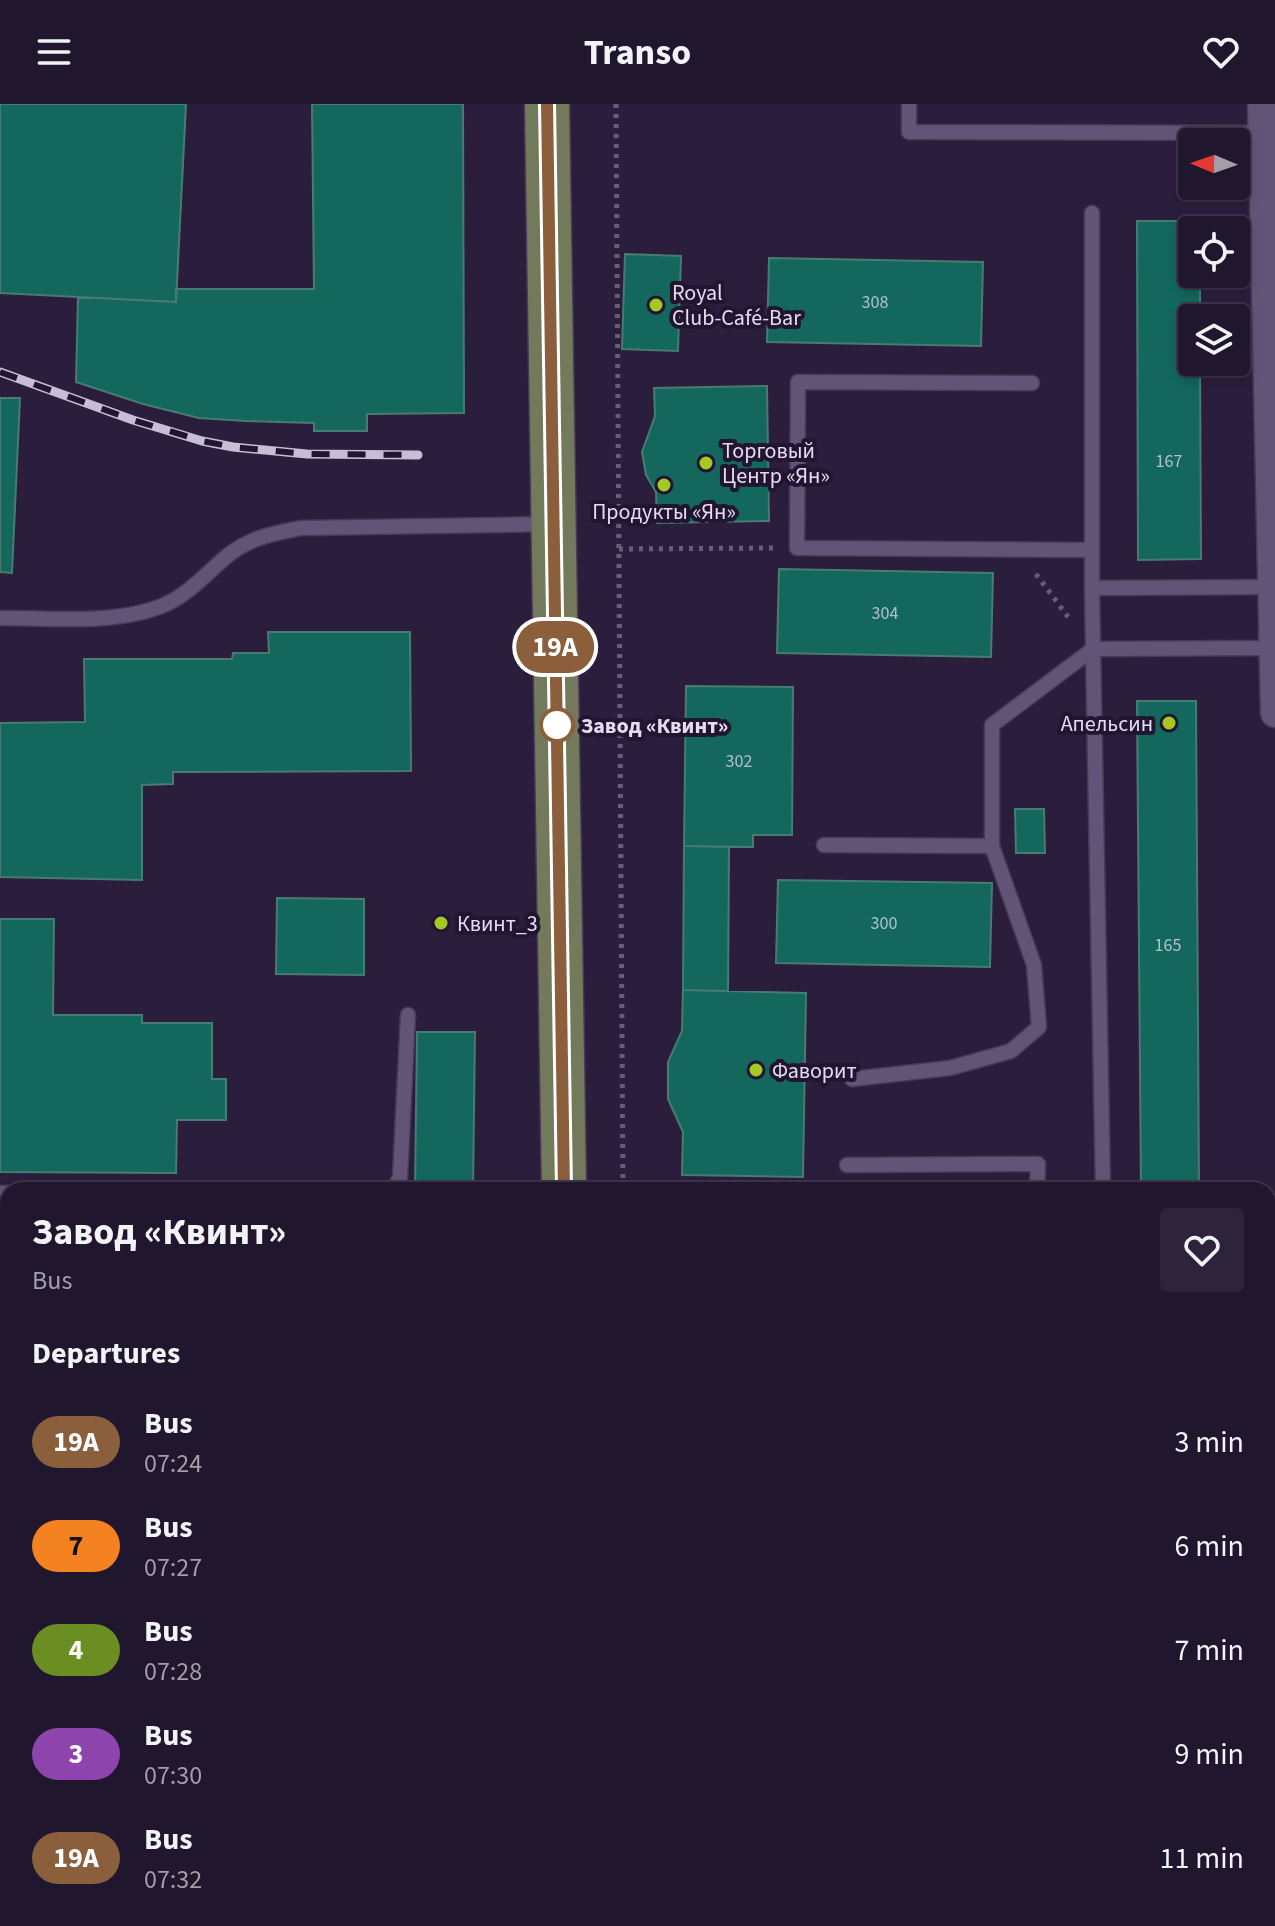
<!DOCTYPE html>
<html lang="en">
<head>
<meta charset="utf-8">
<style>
	body { margin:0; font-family:"Source Sans 3",sans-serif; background:#2d233a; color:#f1f3f6; height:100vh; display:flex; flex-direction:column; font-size:30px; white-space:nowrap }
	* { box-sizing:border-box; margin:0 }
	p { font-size:26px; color:#a29faa }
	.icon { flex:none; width:44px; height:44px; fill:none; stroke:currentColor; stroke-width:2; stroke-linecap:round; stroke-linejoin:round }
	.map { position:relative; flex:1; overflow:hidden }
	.details { position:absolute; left:0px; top:1078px; width:1276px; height:744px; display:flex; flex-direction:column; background:#20162e; border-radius:24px 24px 0 0; box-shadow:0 4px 12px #0003,0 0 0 2px #3d354a }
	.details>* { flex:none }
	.badge { padding:0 16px; border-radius:26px; font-size:28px; line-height:52px }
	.needle { width:52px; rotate:272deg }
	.fabs { position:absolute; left:1178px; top:24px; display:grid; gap:16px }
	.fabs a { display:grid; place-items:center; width:72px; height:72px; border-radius:8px; background:#20162e; box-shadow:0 4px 12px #0003,0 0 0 2px #3d354a; font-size:40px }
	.map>.badge { position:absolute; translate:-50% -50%; box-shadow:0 0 0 4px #fff }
	h2 { padding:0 32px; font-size:30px; line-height:72px }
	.round { display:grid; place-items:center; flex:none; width:84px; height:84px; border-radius:8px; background:#2d233a }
	.summary { display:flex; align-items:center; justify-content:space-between; height:136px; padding:0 32px }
	h1 { font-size:38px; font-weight:700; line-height:60px }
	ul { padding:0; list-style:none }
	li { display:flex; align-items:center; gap:24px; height:104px; padding:0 32px }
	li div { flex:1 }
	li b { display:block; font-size:30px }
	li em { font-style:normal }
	li .badge { min-width:88px; font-weight:700; text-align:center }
	header { display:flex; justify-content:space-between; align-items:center; height:104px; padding:0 32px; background:#20162e; font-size:36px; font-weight:700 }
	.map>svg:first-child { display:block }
	.building { fill:#13675d; stroke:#487b72; stroke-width:2 }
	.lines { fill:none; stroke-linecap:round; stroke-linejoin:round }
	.service-casing { stroke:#463a54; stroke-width:17 }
	.minor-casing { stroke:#463a54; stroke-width:31 }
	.primary-casing { stroke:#463a54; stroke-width:47 }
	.path { stroke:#685d78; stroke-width:5; stroke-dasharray:4 6; stroke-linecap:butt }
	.service { stroke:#625477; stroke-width:14 }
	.minor { stroke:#625477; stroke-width:28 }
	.primary { stroke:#737a5c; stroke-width:44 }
	.rail-casing { stroke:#c6bed4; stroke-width:9 }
	.rail { stroke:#211532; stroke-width:6; stroke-dasharray:18; stroke-linecap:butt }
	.line-casing { stroke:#fff; stroke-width:18 }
	.line { stroke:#8b5e3c; stroke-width:12 }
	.poi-dot { fill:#a5c823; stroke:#211532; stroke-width:3 }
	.stop-dot { fill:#fff; stroke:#8b5e3c; stroke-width:4 }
	.labels { text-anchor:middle; stroke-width:8; stroke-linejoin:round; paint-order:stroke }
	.number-label { font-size:18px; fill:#b0c0cc }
	.poi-label { font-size:22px; fill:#e4ddf1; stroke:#211532; text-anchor:start }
	.stop-label { font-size:22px; font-weight:bold; fill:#e4ddf1; stroke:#211532; text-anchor:start }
</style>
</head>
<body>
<header><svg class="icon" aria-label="menu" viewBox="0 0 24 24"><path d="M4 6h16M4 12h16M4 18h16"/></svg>Transo<svg class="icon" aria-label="heart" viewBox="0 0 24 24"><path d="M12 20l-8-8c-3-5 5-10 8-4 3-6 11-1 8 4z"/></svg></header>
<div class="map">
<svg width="1275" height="1822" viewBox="0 0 1275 1822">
	<rect width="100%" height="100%" fill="#2b1e3d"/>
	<path class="building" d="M0 0H186L176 198 0 189Z
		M312 0H463L464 309 367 310V327H314V319L246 317 199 314 143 300 76 278 78 193 176 198V185H314Z
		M1137 117H1200V126H1192V170H1200V214H1192V258H1200L1201 455 1138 456Z
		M625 150 681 152 678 247 622 245Z
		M769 154 983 158 981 242 767 238Z
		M767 282 769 417 657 419 656 388 646 371 642 348 655 312 654 284Z
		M0 294H20L12 469 0 468Z
		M779 465 993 469 991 553 777 549Z
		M268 528H410L411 667 173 668V680L142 681V776L0 773V619L85 618 84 555H232L233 549H269Z
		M686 582 793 583 792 731H753V743L684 742Z
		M1137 597H1196L1199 1086H1141Z
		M1015 705H1044L1045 749H1016Z
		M684 742 729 743 728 887 683 886Z
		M778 776 992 779 990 863 776 859Z
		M277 794 364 795V871L276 870Z
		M0 815H54L53 911H142V919H212V975H226V1016H177L176 1069 0 1068Z
		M683 886 806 889 803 1073 682 1071 683 1028 668 995V958L682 927Z
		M417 928H475L473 1086H415Z
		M818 1083 937 1086H818Z
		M0 1240 8 1241V1278H0Z
		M0 1397H8V1459H0Z
		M763 1814H822V1822H763Z
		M1155 1814H1214V1822H1155Z"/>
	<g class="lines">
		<defs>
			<path id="service" d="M909 0V28L1262 29
				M1092 109V484
				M1032 279 798 278 797 444 1092 446
				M1272 483 1092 484 1093 545 1274 544
				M0 514C52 514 116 521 164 501 189 490 207 469 227 452 251 433 272 430 301 424L549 420
				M1093 545 1103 1086
				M824 741 992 742V621L1093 545
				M852 975 950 964 1011 947 1039 923 1034 861 992 742
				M847 1061 1038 1060 1037 1086
				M393 1086 400 1073 408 911
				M0 1089H8
				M1268 1138H1275
				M855 1814 856 1822
				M1080 1814V1822"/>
			<path id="minor" d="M1262 0 1275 609
				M0 1345 8 1346
				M1268 1363H1275"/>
			<path id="primary" d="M547 0 564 1086
				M587 1814V1822"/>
		</defs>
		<use href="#service" class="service-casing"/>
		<use href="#minor" class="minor-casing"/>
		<use href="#primary" class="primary-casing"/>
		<path class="path" d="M616 0 623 1086
			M619 445 776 444
			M1036 470 1068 513"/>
		<use href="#service" class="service"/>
		<use href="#minor" class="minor"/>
		<use href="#primary" class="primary"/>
		<defs>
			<path id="rail" d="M0 268 133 316 202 337 233 343 307 350 418 351"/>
		</defs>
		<use href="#rail" class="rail-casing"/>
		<use href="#rail" class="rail"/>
	</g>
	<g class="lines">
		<defs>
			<path id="line" d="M547 0 564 1086"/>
		</defs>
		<use href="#line" class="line-casing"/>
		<use href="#line" class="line"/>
	</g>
	<g class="poi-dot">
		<circle cx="656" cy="201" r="8"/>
		<circle cx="706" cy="359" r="8"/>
		<circle cx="664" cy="381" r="8"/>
		<circle cx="1169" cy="619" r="8"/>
		<circle cx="441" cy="819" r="8"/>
		<circle cx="756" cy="966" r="8"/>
	</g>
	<circle class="stop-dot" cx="557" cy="621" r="16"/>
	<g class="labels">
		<g class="number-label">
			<text x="875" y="204">308</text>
			<text x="1169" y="363">167</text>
			<text x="885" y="515">304</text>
			<text x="739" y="663">302</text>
			<text x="884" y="825">300</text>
			<text x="1168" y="847">165</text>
		</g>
		<g class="poi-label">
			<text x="672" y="196">Royal<tspan x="672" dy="25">Club-Café-Bar</tspan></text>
			<text x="722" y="354">Торговый<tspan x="722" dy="25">Центр «Ян»</tspan></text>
			<text x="664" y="415" text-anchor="middle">Продукты «Ян»</text>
			<text x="1153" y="627" text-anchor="end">Апельсин</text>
			<text x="457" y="827">Квинт_3</text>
			<text x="772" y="974">Фаворит</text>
		</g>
		<g class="stop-label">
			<text x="581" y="629">Завод «Квинт»</text>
		</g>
	</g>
</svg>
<div class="fabs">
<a><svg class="needle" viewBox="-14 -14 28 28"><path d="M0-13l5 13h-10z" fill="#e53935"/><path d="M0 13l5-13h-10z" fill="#a29faa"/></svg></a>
<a><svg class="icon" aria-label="locate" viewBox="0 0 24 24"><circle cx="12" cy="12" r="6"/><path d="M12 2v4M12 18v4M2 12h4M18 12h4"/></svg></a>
<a><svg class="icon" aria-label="layers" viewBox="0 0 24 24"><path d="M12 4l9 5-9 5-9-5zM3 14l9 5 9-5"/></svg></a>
</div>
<b class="badge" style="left:555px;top:543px;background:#8b5e3c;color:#fff">19А</b>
<section class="details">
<div class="summary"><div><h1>Завод «Квинт»</h1><p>Bus</p></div><a class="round"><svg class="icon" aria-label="heart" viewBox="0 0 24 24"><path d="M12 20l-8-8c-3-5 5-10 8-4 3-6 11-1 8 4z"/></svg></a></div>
<h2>Departures</h2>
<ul>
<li><span class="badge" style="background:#8b5e3c;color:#fff">19А</span><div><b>Bus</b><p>07:24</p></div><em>3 min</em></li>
<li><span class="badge" style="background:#f58220;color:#111">7</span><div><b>Bus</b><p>07:27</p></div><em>6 min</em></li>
<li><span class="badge" style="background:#6b8e23;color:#fff">4</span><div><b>Bus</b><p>07:28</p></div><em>7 min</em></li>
<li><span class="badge" style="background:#8e44ad;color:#fff">3</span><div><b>Bus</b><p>07:30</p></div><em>9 min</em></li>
<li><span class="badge" style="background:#8b5e3c;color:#fff">19А</span><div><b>Bus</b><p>07:32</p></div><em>11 min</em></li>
</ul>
</section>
</div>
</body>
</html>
